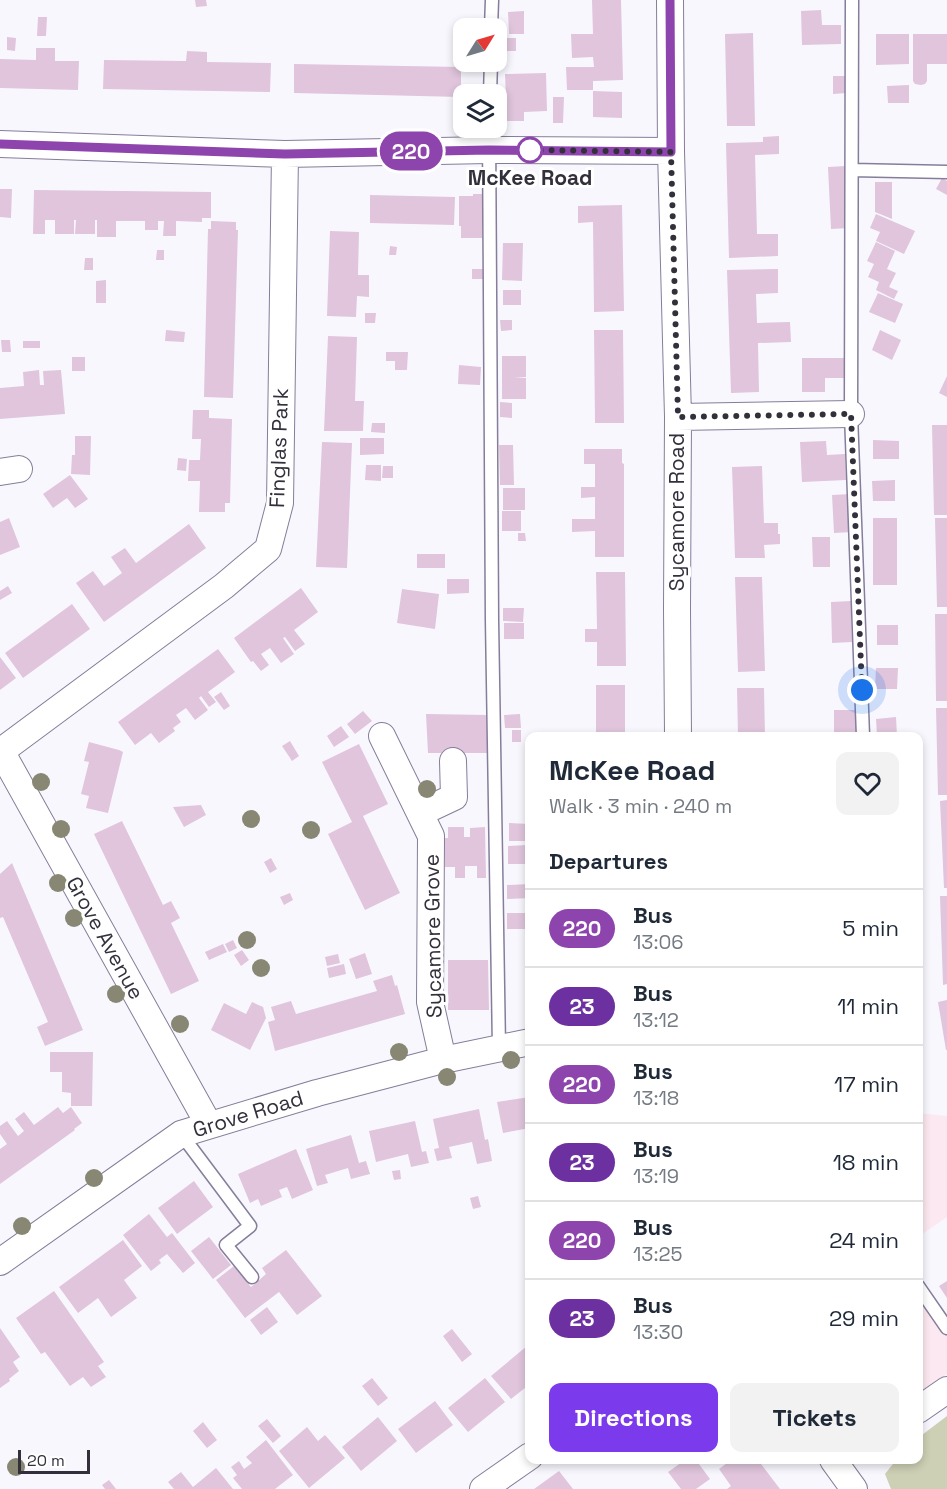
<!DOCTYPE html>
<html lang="en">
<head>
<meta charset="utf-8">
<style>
	body { margin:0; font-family:"Space Grotesk",sans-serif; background:#f2f2f3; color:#1f2937; height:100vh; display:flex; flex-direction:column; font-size:22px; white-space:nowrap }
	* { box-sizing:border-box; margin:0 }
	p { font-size:20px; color:#747a83 }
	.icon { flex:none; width:33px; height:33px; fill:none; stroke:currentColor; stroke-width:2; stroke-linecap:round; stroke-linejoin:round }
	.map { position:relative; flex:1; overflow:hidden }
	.drawer { position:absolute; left:525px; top:732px; width:398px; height:732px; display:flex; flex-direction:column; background:#fff; border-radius:12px; box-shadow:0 3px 9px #0003 }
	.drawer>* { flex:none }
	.badge { padding:0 12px; border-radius:20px; font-size:21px; line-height:39px }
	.needle { width:39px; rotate:53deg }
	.buttons { position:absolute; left:453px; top:18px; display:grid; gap:12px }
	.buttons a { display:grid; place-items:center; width:54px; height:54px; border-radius:12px; background:#fff; box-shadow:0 3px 9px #0003; font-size:30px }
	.scale { position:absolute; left:18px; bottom:15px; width:72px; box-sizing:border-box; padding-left:6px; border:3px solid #33303c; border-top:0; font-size:16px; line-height:21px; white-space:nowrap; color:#33303c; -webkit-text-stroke:4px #fff; paint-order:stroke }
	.you { position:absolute; width:30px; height:30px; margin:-15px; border:4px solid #fff; border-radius:50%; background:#1a73e8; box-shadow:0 0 0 9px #1a73e833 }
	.map>.badge { position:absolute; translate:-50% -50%; box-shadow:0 0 0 3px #fff }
	h2 { padding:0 24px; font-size:22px; line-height:54px }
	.round { display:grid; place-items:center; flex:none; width:63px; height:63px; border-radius:12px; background:#f2f2f3 }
	.head { display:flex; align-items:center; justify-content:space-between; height:102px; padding:0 24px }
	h1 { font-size:28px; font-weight:800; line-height:45px }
	.button { display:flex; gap:12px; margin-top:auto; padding:12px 24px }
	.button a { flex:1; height:69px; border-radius:12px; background:#7c3aed; color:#fff; font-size:24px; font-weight:800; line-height:69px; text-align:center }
	.button a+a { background:#f2f2f3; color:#1f2937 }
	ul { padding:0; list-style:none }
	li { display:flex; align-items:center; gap:18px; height:78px; padding:0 24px; border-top:2px solid #e0e1e3 }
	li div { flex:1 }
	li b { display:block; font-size:22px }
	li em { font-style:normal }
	li .badge { min-width:66px; font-weight:700; text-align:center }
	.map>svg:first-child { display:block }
	.commercial { fill:#fce8f0 }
	.green { fill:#cdd0b4 }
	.building { fill:#e0c5dc }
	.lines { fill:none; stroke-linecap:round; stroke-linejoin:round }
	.service-casing { stroke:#857d9a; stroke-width:15 }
	.minor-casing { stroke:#857d9a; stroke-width:28 }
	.service { stroke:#fff; stroke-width:12 }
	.minor { stroke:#fff; stroke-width:26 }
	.tree { fill:#888773 }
	.line-casing { stroke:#fff; stroke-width:14 }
	.line { stroke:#8e44ad; stroke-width:9 }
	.walk { stroke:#33303c; stroke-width:6; stroke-dasharray:0 10.8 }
	.stop-dot { fill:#fff; stroke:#8e44ad; stroke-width:3 }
	.labels { text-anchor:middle; stroke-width:6; stroke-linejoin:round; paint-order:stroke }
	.stop-label { font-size:21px; font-weight:bold; fill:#33303c; stroke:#fff }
	.street-label { font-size:21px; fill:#33303c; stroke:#fff }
</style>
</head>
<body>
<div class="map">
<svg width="947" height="1489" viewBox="0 0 947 1489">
	<rect width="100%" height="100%" fill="#f9f7fe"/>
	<path class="commercial" d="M918 1113 947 1116V1217L918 1237Z
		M918 1274 947 1315V1374L918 1395Z"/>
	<path class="green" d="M947 1416V1489H891L885 1474 896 1460H918V1438Z"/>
	<path class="building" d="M195 0H206L207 6 196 7Z
		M592 0H621L623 80 593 81V90H567L566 67H594L593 57 572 58 571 34H593Z
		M821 10 822 25H841V44L802 45 801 11Z
		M524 11V34H509L508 12Z
		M38 17H47L46 36H37Z
		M753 33 755 126H727L725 34Z
		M876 34H909V64L876 65Z
		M913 34H947V64H927V81L925 84 921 85 915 84 913 81Z
		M7 37 16 38 15 51 7 50Z
		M506 38H516V51H505Z
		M36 48H55V61H79L78 90 0 88V59L36 60Z
		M187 51 207 52V62L271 63 270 92 103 89 104 60 186 61Z
		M294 64 461 67V97L294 93Z
		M546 73 547 111 524 112V121H507L505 74Z
		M833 76H846L847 93 833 94Z
		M909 85V103H888L887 86Z
		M593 91 622 92V118L593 117Z
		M553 97H564L563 123H553Z
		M779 136V154L755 155 757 234H778V256L729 258 726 143 763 142V137Z
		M846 166 849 228 831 229 828 167Z
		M942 178 947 181V195L936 189Z
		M875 182H892V219L875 212Z
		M0 189H12L11 218 0 217Z
		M34 190 211 192V218H202V222L176 221V236H163L164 221H158V230H145V221H116V237H97V220H95V234H75L76 220H74V234H55V220H45V234H33Z
		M473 194H486V226H482V238H461V226H459V196H473Z
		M370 195 455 197 454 225 370 223Z
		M622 205 624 311 594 312 593 222 578 223V206Z
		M876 214 915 231 904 254 876 241 880 232 870 228Z
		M211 221 236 222V230H238L233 398 204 397 208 229H211Z
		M330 231 359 232 358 275H369V297L357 296 356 317 327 316Z
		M876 242 895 251 887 269 896 273 889 287 898 291 894 299 876 290 879 282 868 277 874 264 867 261Z
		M503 243H523L522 281 502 280Z
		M390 246 397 247 396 255H389Z
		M157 250H164V260H156Z
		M85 258H93V270H84Z
		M472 269H487L486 279H472Z
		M778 269V293L756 294 757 323 790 322 791 342 758 343 759 392 731 393 727 270Z
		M106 280V303H96V281Z
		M503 290H521V305H503Z
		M878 293 903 304 895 323 869 312Z
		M365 313H376L375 323H365Z
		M500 320H512V330L501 331Z
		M166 330 185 332 184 342 165 341Z
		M594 330H623L624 423H595Z
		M880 330 901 340 892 360 872 350Z
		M328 336 357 337 355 401H364L363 431H324Z
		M1 340H10L11 352H2Z
		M23 341H40V348H23Z
		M386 352H408L407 370H395V361H386Z
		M502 356H526V377H514L526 378V399H502Z
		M72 357H85V371H72Z
		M802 358H845V378H825V392H802Z
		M459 365 481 367 480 385 458 384Z
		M39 370 40 385H44L43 371 61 370 65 414 0 419V388L24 386 23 372Z
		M947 376V397L939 393Z
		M500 402 512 403V418L500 417Z
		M193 410H209V418L232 419 230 503H225V512H199L200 481H188L189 460H200L201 439H192Z
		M372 423H385V433L371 432Z
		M932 425H947V515H934Z
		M75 436H91L90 475 71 474 72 455H75Z
		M360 438H384V454L360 455Z
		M873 440 899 441V459H873Z
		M826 441 827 455 845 454 846 480 802 482 800 442Z
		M322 442 352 443 347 568 316 567Z
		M499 445H513L514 485H500Z
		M584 449H622V463L624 464V557H595V531L572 532V519H595V497L581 498V487H595V464H584Z
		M178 458 187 459 186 471 177 470Z
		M366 465H381V481L365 480Z
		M383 466H393V478H382Z
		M762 466 764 523H778V534H780V544L764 545 765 558H735L732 467Z
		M70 475 88 499 75 508 67 498 53 508 43 494Z
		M895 480V501H873L872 481Z
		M503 488H525V510H503Z
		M851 494 852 532 834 533 832 495Z
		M502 511H521V531H502Z
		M9 518 20 547 0 555V522Z
		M873 518H897V585H873Z
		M935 518H947V607H937Z
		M189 524 206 548 104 622 76 583 93 571 104 586 122 573 111 557 125 548 136 563Z
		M518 533H525L526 541H518Z
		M812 537H830V567H813Z
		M417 554H445V568H417Z
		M596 572H625L626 666H597V642H585V629H597Z
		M735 577H762L765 671 738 672Z
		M447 579H469V593L447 594Z
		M8 586 12 593 0 600V591Z
		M301 588 318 612 294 630 305 644 295 651 285 637 283 638 294 654 281 663 270 648 261 654 269 665 261 671 253 661 251 662 234 638Z
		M402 589 439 594 435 629 397 623Z
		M851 601 852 642 832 643 831 602Z
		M72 604 90 629 23 678 5 653Z
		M503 608H524L523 622 503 621Z
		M935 614H947V701H936Z
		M504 623H524V639H504Z
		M877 625H898V645H877Z
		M218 649 235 672 208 692 216 702 209 707 201 696 199 698 208 710 195 720 186 708 176 715 181 722 173 728 175 731 159 743 151 733 135 745 118 722Z
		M0 657 16 678 0 690Z
		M876 668H898L897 689H875Z
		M596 685H625V736H578V732H596Z
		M737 688H764L765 736H738Z
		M221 692 230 706 224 710 214 697Z
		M936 708H947V795H938Z
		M834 710H856V736H834Z
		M363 711 372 721 355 734 347 724Z
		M426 714 488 715V753H428Z
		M520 714 521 728H505L504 715Z
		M896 717 897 736H877L876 719Z
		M341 726 349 737 334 747 327 736Z
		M512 730H521V742H512Z
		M290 741 299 756 292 761 282 746Z
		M89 742 119 750 123 752 108 813 86 808 89 796 81 794 89 762 84 761Z
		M359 744 388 804 363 816 400 893 365 910 328 834 352 822 322 762Z
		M947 800V888H944L940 801Z
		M201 805 206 815 184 827 173 807Z
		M122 821 163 905 171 901 180 918 171 923 199 981 171 994 94 834Z
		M509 823 529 824 528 841H509Z
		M448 827H464V837H470V828L485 827 486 878H477V866H465V878H455V867H445L444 838H448Z
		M527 845V864H508V846Z
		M271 858 277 869 270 873 264 862Z
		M12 863 83 1030 45 1046 37 1027 48 1022 3 917 0 918V874Z
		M530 884V898L507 899V885Z
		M290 893 293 900 284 905 280 897Z
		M940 896H947V984L943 985Z
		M507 913H528V929H507Z
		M233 940 237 948 229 952 225 944Z
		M223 944 227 952 209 960 205 952Z
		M242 950 249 960 241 966 234 955Z
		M365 953 372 974 356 979 349 959Z
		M338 954 340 963 327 966 325 957Z
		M448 960H488L489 1010H448Z
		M344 964 346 974 329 978 327 968Z
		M392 975 395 986 397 985 405 1014 275 1051 268 1022 275 1020 271 1007 291 1001 296 1014 377 991 373 981Z
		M947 1000V1050H946L938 1002Z
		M252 1002 263 1007 266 1018 250 1050 211 1030 224 1003 246 1014Z
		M50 1052H93L92 1106H71V1093L62 1092V1072H50Z
		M530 1097V1128L503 1133 497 1102Z
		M58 1107 63 1113 71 1107 82 1123 74 1129 75 1130 0 1184V1149L7 1144 0 1134V1126L7 1121 18 1136 24 1131 15 1119 24 1112 34 1125Z
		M479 1109 485 1140 488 1139 492 1161 477 1164 472 1142 449 1147 452 1158 437 1161 434 1149 439 1148 433 1119Z
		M415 1121 422 1152 426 1151 429 1163 411 1167 408 1154 376 1162 369 1131Z
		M351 1135 359 1163 366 1161 370 1174 351 1179 348 1168 325 1175 328 1183 317 1186 306 1149Z
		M296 1149 313 1190 292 1199 287 1187 279 1190 282 1197 261 1206 258 1199 250 1203 238 1174Z
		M400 1170 401 1179 394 1180 392 1171Z
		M194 1181 213 1207 177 1234 158 1208Z
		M478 1196 481 1207 473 1209 470 1198Z
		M149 1214 167 1237 172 1233 195 1263 183 1273 167 1254 159 1260 161 1263 151 1271 123 1235Z
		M209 1237 231 1265 213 1279 191 1251Z
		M123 1240 142 1266 124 1280 137 1298 111 1317 98 1298 78 1313 59 1287Z
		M286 1250 322 1296 297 1315 279 1292 245 1318 216 1280 234 1266 251 1287 266 1274 262 1268Z
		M947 1281V1298L939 1286Z
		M54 1291 104 1362 98 1366 106 1377 91 1387 83 1377 70 1386 45 1352 41 1354 16 1318Z
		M267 1307 278 1322 261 1335 250 1320Z
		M0 1328 20 1357 13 1362 19 1371 9 1379 10 1381 0 1388Z
		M452 1329 472 1354 462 1362 443 1336Z
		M527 1346 530 1350V1384L511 1399 491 1376Z
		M372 1378 388 1398 378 1406 362 1386Z
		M485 1378 505 1402 468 1432 448 1408Z
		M435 1401 453 1425 416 1453 398 1429Z
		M378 1417 397 1441 361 1471 342 1447Z
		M267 1419 281 1436 273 1443 258 1426Z
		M203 1422 217 1440 207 1448 193 1431Z
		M307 1427 318 1441 325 1435 345 1458 309 1488 279 1451Z
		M266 1440 293 1475 275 1489H242L233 1478 237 1475 231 1467 239 1461 244 1469 252 1463 246 1457Z
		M685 1460H696L710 1479 696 1489H681L668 1472Z
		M731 1460H758L780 1489H727L731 1486 719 1469Z
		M216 1468 233 1489H174L168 1482 181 1472 193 1487Z
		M559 1471 573 1489H534Z
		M109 1480 116 1489H105L102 1485Z"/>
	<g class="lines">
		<defs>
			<path id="service" d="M852 0 851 414 863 736
				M491 28 492 0
				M490 94 491 62
				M489 128 492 620 499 1048
				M852 170 947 172
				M181 1134 250 1226 226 1245 252 1277
				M918 1286 947 1328"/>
			<path id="minor" d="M670 0 671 151 678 417 677 609 678 736
				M0 144 285 154 489 150 671 151
				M678 417 851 414
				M0 472 19 469
				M382 736 431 836 430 1002 443 1060
				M1 751 209 1125
				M0 752 224 586 268 549 280 503 285 154
				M420 813 454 797 453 761
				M0 1262 181 1134 317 1093 443 1060 530 1042
				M918 1410 947 1390
				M833 1460 854 1489
				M483 1489 530 1456"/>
		</defs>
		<use href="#service" class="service-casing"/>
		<use href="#minor" class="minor-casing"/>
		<use href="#service" class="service"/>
		<use href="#minor" class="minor"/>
	</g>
	<g class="tree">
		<circle cx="41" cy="782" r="9"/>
		<circle cx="427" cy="789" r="9"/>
		<circle cx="251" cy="819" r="9"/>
		<circle cx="61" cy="829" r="9"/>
		<circle cx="311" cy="830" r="9"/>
		<circle cx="58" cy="883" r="9"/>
		<circle cx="74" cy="918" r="9"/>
		<circle cx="247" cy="940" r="9"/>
		<circle cx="261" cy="968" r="9"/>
		<circle cx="116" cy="994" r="9"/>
		<circle cx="180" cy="1024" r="9"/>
		<circle cx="399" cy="1052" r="9"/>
		<circle cx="511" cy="1060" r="9"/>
		<circle cx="447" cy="1077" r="9"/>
		<circle cx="94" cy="1178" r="9"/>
		<circle cx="22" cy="1226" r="9"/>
		<circle cx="16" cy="1467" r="9"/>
	</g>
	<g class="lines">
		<defs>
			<path id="line" d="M0 144 285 154 489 150 671 152 670 0"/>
		</defs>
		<use href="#line" class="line-casing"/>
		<use href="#line" class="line"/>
		<path class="walk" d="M530 150 671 152 678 417 851 414 862 690"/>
	</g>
	<circle class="stop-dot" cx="530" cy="150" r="12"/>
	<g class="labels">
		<g class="stop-label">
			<text x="530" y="185">McKee Road</text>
		</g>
		<g class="street-label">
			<text transform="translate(279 448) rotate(-88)" y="7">Finglas Park</text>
			<text transform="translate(677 512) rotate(-90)" y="7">Sycamore Road</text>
			<text transform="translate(433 936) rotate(-91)" y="7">Sycamore Grove</text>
			<text transform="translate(105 938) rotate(61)" y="7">Grove Avenue</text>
			<text transform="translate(248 1114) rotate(-17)" y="7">Grove Road</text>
		</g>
	</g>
</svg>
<div class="buttons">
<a><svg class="needle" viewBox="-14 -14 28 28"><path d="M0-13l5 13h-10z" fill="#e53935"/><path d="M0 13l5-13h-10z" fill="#747a83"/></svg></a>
<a><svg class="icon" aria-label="layers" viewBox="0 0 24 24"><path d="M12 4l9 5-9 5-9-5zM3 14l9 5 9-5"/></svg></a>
</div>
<div class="scale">20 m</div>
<div class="you" style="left:862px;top:690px"></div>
<b class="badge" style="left:411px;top:151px;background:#8e44ad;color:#fff">220</b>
<section class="drawer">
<div class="head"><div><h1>McKee Road</h1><p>Walk · 3 min · 240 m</p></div><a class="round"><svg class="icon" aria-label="heart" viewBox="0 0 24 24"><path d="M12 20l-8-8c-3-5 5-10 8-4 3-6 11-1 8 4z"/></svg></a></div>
<h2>Departures</h2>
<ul>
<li><span class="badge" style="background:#8e44ad;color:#fff">220</span><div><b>Bus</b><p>13:06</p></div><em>5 min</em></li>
<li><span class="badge" style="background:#6c30a1;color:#fff">23</span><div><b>Bus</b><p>13:12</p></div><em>11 min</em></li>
<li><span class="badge" style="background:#8e44ad;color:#fff">220</span><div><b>Bus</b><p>13:18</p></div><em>17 min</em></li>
<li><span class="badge" style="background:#6c30a1;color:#fff">23</span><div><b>Bus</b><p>13:19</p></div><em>18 min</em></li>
<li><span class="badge" style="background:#8e44ad;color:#fff">220</span><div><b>Bus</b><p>13:25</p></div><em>24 min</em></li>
<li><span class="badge" style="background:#6c30a1;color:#fff">23</span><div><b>Bus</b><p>13:30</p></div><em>29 min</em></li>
</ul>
<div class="button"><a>Directions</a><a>Tickets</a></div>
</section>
</div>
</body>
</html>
